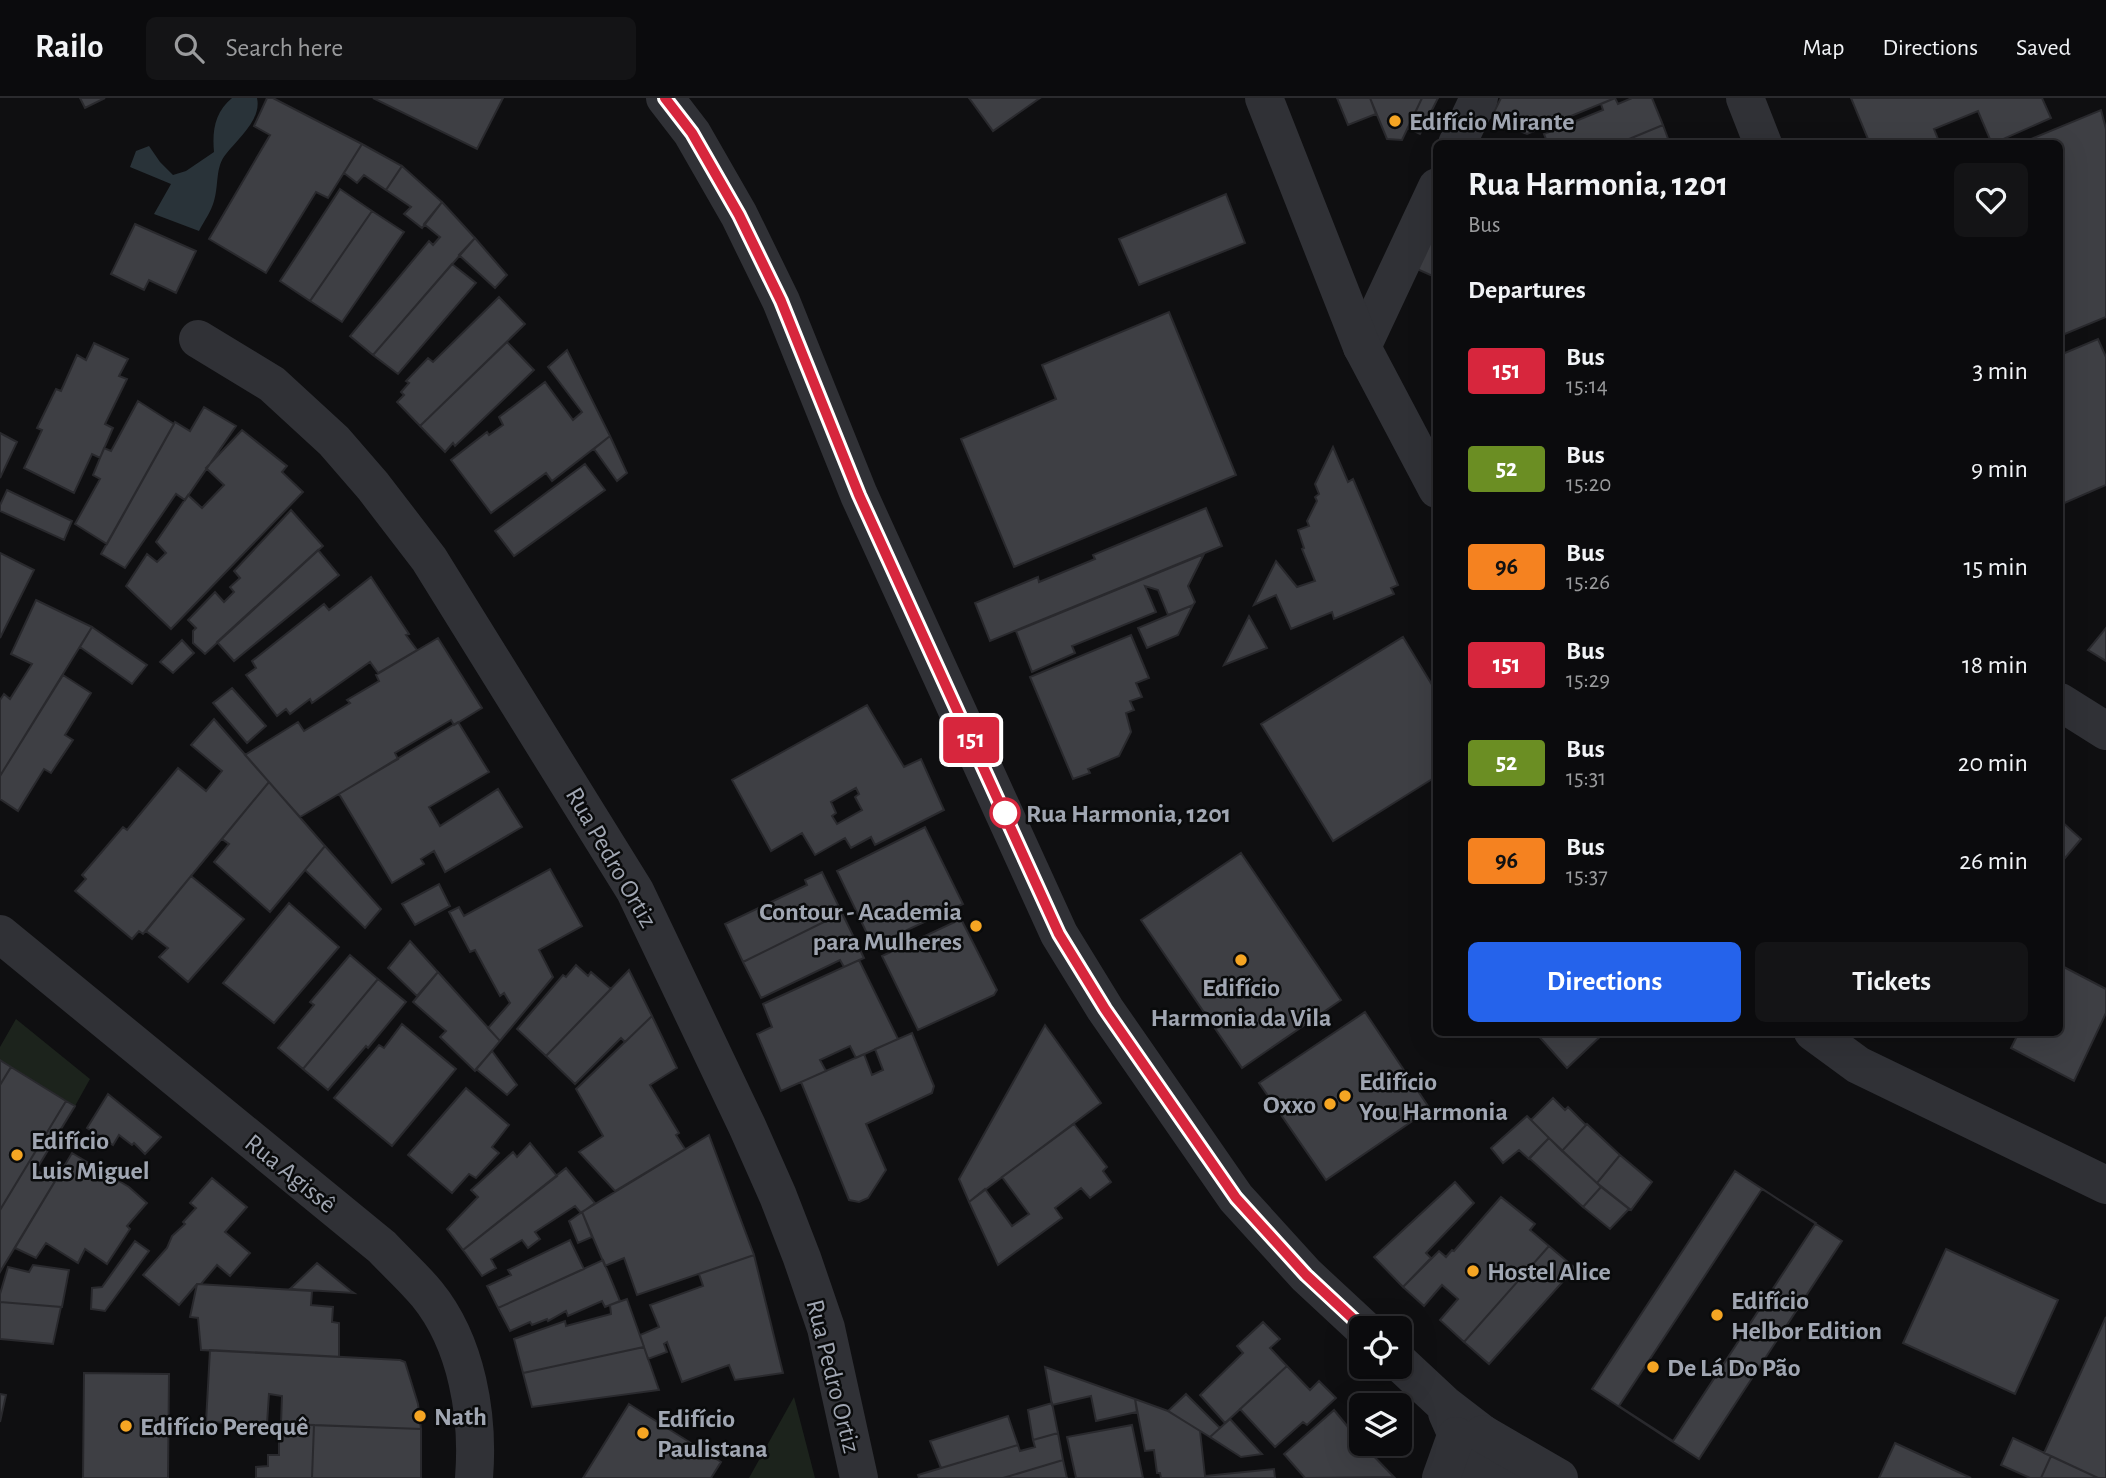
<!DOCTYPE html>
<html lang="en">
<head>
<meta charset="utf-8">
<style>
	body { margin:0; font-family:"Alegreya Sans",sans-serif; background:#141416; color:#f1f3f6; height:100vh; display:flex; flex-direction:column; font-size:26px; white-space:nowrap }
	* { box-sizing:border-box; margin:0 }
	p { font-size:23px; color:#9a9b9d }
	.icon { flex:none; width:38px; height:38px; fill:none; stroke:currentColor; stroke-width:2; stroke-linecap:round; stroke-linejoin:round }
	.map { position:relative; flex:1; overflow:hidden }
	.side { position:absolute; left:1433px; top:42px; width:630px; height:896px; display:flex; flex-direction:column; background:#0b0b0d; border-radius:10px; box-shadow:0 7px 28px #0002,0 0 0 2px #2b2b2e }
	.side>* { flex:none }
	.badge { padding:0 14px; border-radius:5px; font-size:24px; line-height:46px }
	.buttons { position:absolute; left:1349px; top:1218px; display:grid; gap:14px }
	.buttons a { display:grid; place-items:center; width:63px; height:63px; border-radius:10px; background:#0b0b0d; box-shadow:0 7px 28px #0002,0 0 0 2px #2b2b2e; font-size:35px }
	.map>.badge { position:absolute; translate:-50% -50%; box-shadow:0 0 0 4px #fff }
	h2 { padding:0 35px; font-size:26px; line-height:63px }
	.round { display:grid; place-items:center; flex:none; width:74px; height:74px; border-radius:10px; background:#141416 }
	.headline { display:flex; align-items:center; justify-content:space-between; height:119px; padding:0 35px }
	h1 { font-size:33px; font-weight:700; line-height:52px }
	.cta { display:flex; gap:14px; margin-top:auto; padding:14px 35px }
	.cta a { flex:1; height:80px; border-radius:10px; background:#2563eb; color:#fff; font-size:28px; font-weight:700; line-height:80px; text-align:center }
	.cta a+a { background:#141416; color:#f1f3f6 }
	ul { padding:0; list-style:none }
	li { display:flex; align-items:center; gap:21px; height:98px; padding:0 35px }
	li div { flex:1 }
	li b { display:block; font-size:26px }
	li em { font-style:normal }
	li .badge { min-width:77px; font-weight:700; text-align:center }
	header { display:flex; align-items:center; gap:42px; box-sizing:border-box; height:98px; padding:0 35px; background:#0b0b0d; border-bottom:2px solid #2b2b2e }
	header strong { font-size:33px }
	nav { display:flex; gap:38px; margin-inline-start:auto; font-size:24px }
	.search { width:490px; height:63px; background:#141416; display:flex; align-items:center; gap:18px; box-sizing:border-box; padding:0 24px; border-radius:10px; color:#9a9b9d; font-size:26px }
	.map>svg:first-child { display:block }
	.green { fill:#1c231c }
	.water { fill:#293339 }
	.building { fill:#3e3f44; stroke:#29292d; stroke-width:2; fill-rule:evenodd }
	.lines { fill:none; stroke-linecap:round; stroke-linejoin:round }
	.pedestrian { stroke:#303136; stroke-width:38 }
	.minor { stroke:#303136; stroke-width:38 }
	.tertiary { stroke:#303136; stroke-width:38 }
	.line-casing { stroke:#fff; stroke-width:16 }
	.line { stroke:#d7263d; stroke-width:10 }
	.poi-dot { fill:#f5a523; stroke:#0a0b0c; stroke-width:2.5 }
	.stop-dot { fill:#fff; stroke:#d7263d; stroke-width:3.5 }
	.labels { text-anchor:middle; stroke-width:5; stroke-linejoin:round; paint-order:stroke }
	.poi-label { font-size:26px; font-weight:bold; fill:#a0a6b2; stroke:#0a0b0c; text-anchor:start }
	.stop-label { font-size:26px; font-weight:bold; fill:#a0a6b2; stroke:#0a0b0c; text-anchor:start }
	.street-label { font-size:26px; fill:#a0a6b2; stroke:#0a0b0c }
</style>
</head>
<body>
<header>
<strong>Railo</strong>
<div class="search"><svg class="icon" aria-label="search" viewBox="0 0 24 24"><circle cx="10" cy="10" r="6"/><path d="M15 15l6 6"/></svg>Search here</div>
<nav><a>Map</a><a>Directions</a><a>Saved</a></nav>
</header>
<div class="map">
<svg width="2106" height="1380" viewBox="0 0 2106 1380">
	<rect width="100%" height="100%" fill="#0f0f11"/>
	<path class="green" d="M16 921 90 981 75 1008 0 962V949Z
		M794 1299 815 1380H749Z"/>
	<path class="water" d="M232 0H257C262 21 238 41 226 56 215 69 219 87 214 103 211 114 204 123 199 133L154 116 171 86 130 69 136 53 149 48 160 64 173 77 186 73 214 54C212 32 215 14 232 0Z"/>
	<path class="building" d="M80 0H105L85 10Z
		M267 0H273L362 46 328 100 316 94 266 175 209 141 270 37 254 28Z
		M373 0H503L477 51Z
		M969 0H1040L993 33Z
		M1337 0H1370L1376 16 1348 27Z
		M1370 0H1422L1402 42 1387 41Z
		M1422 0H1438L1420 36 1408 30Z
		M1501 0H1615L1527 36 1491 20Z
		M1615 0 1618 6 1632 0H1652L1663 27 1617 46H1548L1544 36 1603 12 1601 6Z
		M1851 0H2042L2051 20 1992 46 1978 13 1934 31 1940 46H1870Z
		M2101 12 2106 31V219L2060 238V46H2019Z
		M1663 27 1670 46H1617Z
		M362 46 402 68 386 92 364 77 357 85 344 75Z
		M402 68 442 104 422 130 404 116 411 109 386 92Z
		M340 91 372 113 310 203 280 183Z
		M1226 96 1245 145 1139 187 1119 141Z
		M442 104 475 140 373 257 350 238 429 143 433 147 440 139 424 126Z
		M372 113 404 134 342 224 310 203Z
		M135 126 196 153 176 195 149 182 144 192 111 176Z
		M475 140 507 177 495 190 459 157Z
		M1430 144 1437 147V180L1417 171Z
		M452 166 476 185 398 276 373 257Z
		M499 199 525 226 420 328 397 304 404 297 401 294 409 285 406 283 428 260 433 264Z
		M1169 214 1236 377 1014 469 961 341 1056 301 1042 267Z
		M2098 241 2106 259V387L2060 407V257Z
		M507 244 534 272 455 348 453 345 445 354 420 328Z
		M94 245 128 261 119 278 127 281 105 326 113 330 100 360 92 356 74 395 24 370 42 332 37 330 56 291 61 293 77 257 86 262Z
		M567 252 610 338 552 383 546 375 491 415 451 362 487 334 489 337 503 327 499 319 545 284 573 322 582 314 548 269Z
		M138 303 174 326 107 446 75 426 100 381 93 377 104 350 111 353Z
		M204 309 236 328 185 402 176 396 125 470 101 456 175 324 190 333Z
		M242 332 287 368 282 374 303 394 171 531 126 488 147 456 157 464 166 455 156 444 188 397 202 410 224 387 206 370Z
		M0 335 17 344 0 380Z
		M610 338 627 375 617 383 594 351Z
		M1333 349 1348 384 1353 381 1398 487 1391 490 1394 496 1334 521 1332 514 1291 531 1276 497 1254 507 1276 463 1297 489 1315 483 1302 451 1304 450 1298 432 1309 428 1307 423 1317 403 1315 399 1319 396 1315 386Z
		M585 366 605 392 514 458 495 433Z
		M7 392 72 423 64 442 0 413V407Z
		M1206 410 1222 448 990 543 975 505 1038 479 1039 484 1095 461 1093 457Z
		M291 412 323 448 205 556 193 545V533L196 530 188 522 215 494 224 504 234 494 230 489 240 480 234 473Z
		M318 452 339 477 234 563 217 544Z
		M0 455 34 472 0 540Z
		M1204 456 1188 488 1195 504 1193 507 1168 517 1158 492 1145 488 1156 514 1072 548 1075 555 1032 574 1016 533Z
		M371 479 409 536 406 537 417 552 378 575 370 564 312 605 310 601 290 616 286 611 277 618 246 577 256 570 252 563 324 506 329 512Z
		M36 502 92 529 0 678V602L4 596 10 601 32 566 11 556Z
		M1193 507 1178 537 1147 550 1138 530Z
		M1249 518 1267 550 1224 567Z
		M92 529 147 567 132 586 80 549Z
		M2106 530V563L2088 552Z
		M1131 537 1149 580 1136 585 1142 599 1130 603 1134 612 1126 615 1131 634 1119 658 1088 671 1090 675 1073 681 1030 579Z
		M1403 539 1437 595V678L1333 743 1261 626Z
		M438 540 482 610 454 627 451 622 395 655 398 661 300 719 245 657 298 624 304 633 350 605 347 602 379 583 376 577Z
		M182 542 194 555 173 575 160 564Z
		M63 577 91 595 65 637 73 642 51 675 44 671 18 713 0 701V678Z
		M232 590 266 628 247 645 213 605Z
		M867 607 904 669 921 661 944 712 875 747 871 739 851 750 845 740 815 757 802 735 771 753 732 682ZM856 690 859 696 855 699 862 712 837 726 832 718 836 715 831 704Z
		M214 621 269 684 143 836 139 833 132 841 75 793 86 781 82 777 123 729 127 732 178 670 206 693 222 673 191 647Z
		M458 624 489 674 429 709 440 728 498 691 522 729 445 774 434 753 421 761 424 766 392 785 339 696Z
		M269 684 325 748 270 814 214 764 229 746 222 741Z
		M2060 722 2081 741 2060 766Z
		M925 729 963 806 873 848 837 773Z
		M325 748 381 811 365 830 305 772Z
		M1241 755 1341 902 1242 970 1141 822Z
		M550 771 582 828 539 852 553 879 500 943 488 930 510 905 504 895 500 898 475 852 470 854 449 814 459 809 464 818Z
		M822 774 842 815 743 864 725 826 807 787 805 782Z
		M191 778 244 821 188 884 159 859 168 850 146 833Z
		M439 786 450 808 415 827 402 806Z
		M289 805 339 849 274 925 223 885Z
		M842 815 864 860 844 869 840 862 761 900 743 864Z
		M961 821 997 892 994 897 918 932 882 858Z
		M410 843 438 874 417 898 388 870Z
		M350 857 378 881 303 971 278 950 314 907 310 904Z
		M859 862 898 941 856 960 850 948 820 962 826 973 781 993 757 936 772 929 763 906Z
		M576 867 588 878 591 874 611 891 546 958 517 931 563 877 566 879Z
		M2060 867 2106 891V915L2074 983 2011 950 2019 934H2060Z
		M629 872 652 918 625 944 621 940 575 986 546 958Z
		M438 874 500 943 475 973 440 939 446 933 413 904Z
		M378 881 406 904 368 950 366 948 328 992 303 971Z
		M1365 914 1430 1011 1326 1082 1259 985Z
		M652 918 677 970 650 987 679 1035 676 1037 685 1051 615 1093 579 1054 603 1038 576 991Z
		M402 926 456 971 392 1048 334 1000 379 947 384 950Z
		M1045 927 1101 1005 969 1104 959 1081Z
		M1535 934H1605L1567 970Z
		M912 935 934 988 932 995 866 1026 886 1072 868 1100 859 1104 849 1102 801 984 864 956 872 977 883 972 875 951Z
		M492 953 517 987 507 997 476 971Z
		M0 962 11 969 0 987Z
		M11 969 66 1003 0 1112V987Z
		M466 990 509 1027 492 1049 499 1055 476 1080 469 1076 452 1095 408 1057Z
		M108 996 161 1039 145 1056 134 1045 132 1047 119 1037 113 1047 87 1030Z
		M1553 1000 1565 1012 1568 1009 1586 1027 1562 1053 1531 1022Z
		M66 1003 75 1008 36 1072 55 1083 0 1174V1112Z
		M1527 1018 1549 1040 1529 1061 1519 1052 1503 1065 1491 1050Z
		M1074 1026 1107 1069 1103 1073 1111 1084 1090 1100 1081 1090 1055 1110 1062 1120 998 1167 969 1104 985 1091 1012 1128 1029 1116 1002 1079Z
		M1587 1026 1620 1057 1597 1085 1562 1053Z
		M709 1037 754 1157 637 1197 624 1160 605 1168 582 1114Z
		M1549 1040 1601 1089 1583 1109 1529 1060Z
		M530 1045 557 1078 463 1152 447 1131 478 1099 471 1092 513 1054 517 1059Z
		M72 1055 129 1089 147 1105 127 1128 130 1131 107 1166 85 1151 78 1165 46 1145 36 1160 15 1150Z
		M1620 1057 1652 1084 1631 1112 1597 1085Z
		M566 1070 595 1105 581 1115 575 1108 535 1134 540 1141 528 1150 522 1142 491 1161 496 1170 482 1178 463 1152Z
		M1735 1073 1842 1143 1699 1361 1592 1291Z
		M212 1080 247 1109 225 1134 250 1155 230 1178 217 1167 201 1186H197L179 1207 143 1177 167 1150 172 1138 185 1126 183 1124 196 1110 190 1105Z
		M1455 1084 1474 1105 1426 1155 1431 1160 1403 1189 1374 1159Z
		M1601 1089 1629 1111 1610 1131 1583 1109Z
		M1762 1091 1816 1125 1673 1343 1619 1308Z
		M1501 1099 1535 1126 1530 1132 1549 1148 1464 1244 1440 1222 1458 1201 1442 1187 1424 1208 1403 1189 1439 1153 1446 1159 1452 1152 1454 1153Z
		M582 1114 592 1139 578 1145 569 1123Z
		M570 1142 584 1171 498 1210 487 1188 511 1177 508 1172Z
		M135 1143 149 1153 105 1213 91 1211 92 1190 102 1189Z
		M1549 1148 1575 1170 1489 1266 1464 1244Z
		M1946 1151 2058 1202 2015 1296 1903 1245Z
		M754 1157 783 1275 735 1282 729 1267 682 1284 667 1244 664 1246 667 1254 648 1261 640 1237 659 1229 650 1207 703 1188 699 1176Z
		M603 1162 620 1203 605 1209 602 1203 568 1218 566 1213 548 1223 547 1221 532 1227 530 1224 510 1233 498 1210Z
		M317 1165 351 1193 354 1195 290 1191Z
		M33 1167 69 1172 62 1209 0 1204V1196L8 1169 29 1174Z
		M197 1186 312 1193 311 1207 333 1209 332 1224 339 1225V1259L201 1252 198 1220 190 1219Z
		M627 1201 644 1249 523 1275 514 1241 565 1223 566 1228 611 1216 610 1207Z
		M0 1204 61 1209 53 1246 0 1241Z
		M2106 1219V1380H2098L2044 1355Z
		M1263 1224 1280 1241 1270 1250 1287 1268 1225 1325 1200 1297 1243 1255 1237 1248Z
		M644 1249 659 1292 532 1309 523 1275Z
		M210 1252 400 1262 405 1264 418 1306 421 1331 281 1326 282 1298 269 1296 267 1326 206 1324Z
		M1287 1268 1310 1292 1319 1283 1336 1300 1307 1327 1303 1324 1275 1349 1240 1311Z
		M1045 1269 1135 1301 1137 1314 1096 1323 1091 1298 1052 1307Z
		M84 1275 169 1276 168 1380H83Z
		M0 1296 6 1297 0 1324Z
		M1186 1296 1220 1330 1210 1339 1168 1313Z
		M1135 1301 1168 1313 1200 1333 1205 1378 1274 1371 1275 1380H1161L1160 1375H1157L1154 1352 1145 1353Z
		M1052 1305 1058 1335 1033 1342 1028 1312Z
		M629 1306 721 1364 711 1380H583Z
		M1334 1312 1362 1346 1394 1379 1305 1380 1284 1356Z
		M1008 1318 1018 1347 941 1370 930 1343Z
		M1230 1321 1262 1356 1241 1359 1210 1339Z
		M279 1326 314 1327 312 1380H256V1369L268 1368V1357H279Z
		M314 1327 421 1331V1380H312Z
		M1132 1327 1143 1380H1076L1067 1339Z
		M1058 1335 1063 1362 1003 1380H919L918 1377 1018 1347 1020 1353 1035 1349 1033 1342Z
		M2013 1340 2051 1358 2041 1380H2030L2001 1367Z
		M1895 1345 1971 1380H1879Z
		M2051 1358 2098 1380H2041Z
		M1063 1362 1067 1380H1003Z"/>
	<g class="lines">
		<path class="pedestrian" d="M1457 46 1479 0
			M1362 249 1437 89"/>
		<path class="minor" d="M665 0 692 35 739 117 781 203 859 397 1059 836 1105 911 1236 1100 1306 1177 1363 1230
			M1264 0 1362 249 1437 391
			M1745 0 1763 46
			M198 241 272 286 334 343 373 388 429 461 635 793 747 1028 778 1098 802 1160 826 1230 859 1380
			M2060 604 2106 633
			M0 836 382 1149C397 1165 413 1179 427 1196 467 1245 479 1318 474 1380
			M1813 934 1858 967 2106 1087
			M1400 1265 1444 1306 1483 1336 1514 1380
			M1447 1315 1476 1380"/>
		<path class="tertiary" d="M1483 1336 1559 1380
			M1441 1380 1456 1338"/>
	</g>
	<g class="lines">
		<defs>
			<path id="line" d="M665 0 692 35 739 117 781 203 859 397 1059 836 1105 911 1236 1100 1306 1177 1363 1230"/>
		</defs>
		<use href="#line" class="line-casing"/>
		<use href="#line" class="line"/>
	</g>
	<g class="poi-dot">
		<circle cx="1395" cy="23" r="7"/>
		<circle cx="976" cy="828" r="7"/>
		<circle cx="1241" cy="862" r="7"/>
		<circle cx="1345" cy="998" r="7"/>
		<circle cx="1330" cy="1006" r="7"/>
		<circle cx="17" cy="1057" r="7"/>
		<circle cx="1473" cy="1173" r="7"/>
		<circle cx="1717" cy="1217" r="7"/>
		<circle cx="1653" cy="1269" r="7"/>
		<circle cx="420" cy="1318" r="7"/>
		<circle cx="126" cy="1328" r="7"/>
		<circle cx="643" cy="1335" r="7"/>
	</g>
	<circle class="stop-dot" cx="1005" cy="715" r="14"/>
	<g class="labels">
		<g class="poi-label">
			<text x="1409" y="32">Edifício Mirante</text>
			<text x="962" y="822" text-anchor="end">Contour - Academia<tspan x="962" dy="30">para Mulheres</tspan></text>
			<text x="1241" y="898" text-anchor="middle">Edifício<tspan x="1241" dy="30">Harmonia da Vila</tspan></text>
			<text x="1359" y="992">Edifício<tspan x="1359" dy="30">You Harmonia</tspan></text>
			<text x="1316" y="1015" text-anchor="end">Oxxo</text>
			<text x="31" y="1051">Edifício<tspan x="31" dy="30">Luis Miguel</tspan></text>
			<text x="1487" y="1182">Hostel Alice</text>
			<text x="1731" y="1211">Edifício<tspan x="1731" dy="30">Helbor Edition</tspan></text>
			<text x="1667" y="1278">De Lá Do Pão</text>
			<text x="434" y="1327">Nath</text>
			<text x="657" y="1329">Edifício<tspan x="657" dy="30">Paulistana</tspan></text>
			<text x="140" y="1337">Edifício Perequê</text>
		</g>
		<g class="stop-label">
			<text x="1026" y="724">Rua Harmonia, 1201</text>
		</g>
		<g class="street-label">
			<text transform="translate(612 759) rotate(60)" y="9">Rua Pedro Ortiz</text>
			<text transform="translate(291 1075) rotate(39)" y="9">Rua Agissê</text>
			<text transform="translate(834 1278) rotate(76)" y="9">Rua Pedro Ortiz</text>
		</g>
	</g>
</svg>
<div class="buttons">
<a><svg class="icon" aria-label="locate" viewBox="0 0 24 24"><circle cx="12" cy="12" r="6"/><path d="M12 2v4M12 18v4M2 12h4M18 12h4"/></svg></a>
<a><svg class="icon" aria-label="layers" viewBox="0 0 24 24"><path d="M12 4l9 5-9 5-9-5zM3 14l9 5 9-5"/></svg></a>
</div>
<b class="badge" style="left:971px;top:642px;background:#d7263d;color:#fff">151</b>
<section class="side">
<div class="headline"><div><h1>Rua Harmonia, 1201</h1><p>Bus</p></div><a class="round"><svg class="icon" aria-label="heart" viewBox="0 0 24 24"><path d="M12 20l-8-8c-3-5 5-10 8-4 3-6 11-1 8 4z"/></svg></a></div>
<h2>Departures</h2>
<ul>
<li><span class="badge" style="background:#d7263d;color:#fff">151</span><div><b>Bus</b><p>15:14</p></div><em>3 min</em></li>
<li><span class="badge" style="background:#6b8e23;color:#fff">52</span><div><b>Bus</b><p>15:20</p></div><em>9 min</em></li>
<li><span class="badge" style="background:#f58220;color:#111">96</span><div><b>Bus</b><p>15:26</p></div><em>15 min</em></li>
<li><span class="badge" style="background:#d7263d;color:#fff">151</span><div><b>Bus</b><p>15:29</p></div><em>18 min</em></li>
<li><span class="badge" style="background:#6b8e23;color:#fff">52</span><div><b>Bus</b><p>15:31</p></div><em>20 min</em></li>
<li><span class="badge" style="background:#f58220;color:#111">96</span><div><b>Bus</b><p>15:37</p></div><em>26 min</em></li>
</ul>
<div class="cta"><a>Directions</a><a>Tickets</a></div>
</section>
</div>
</body>
</html>
